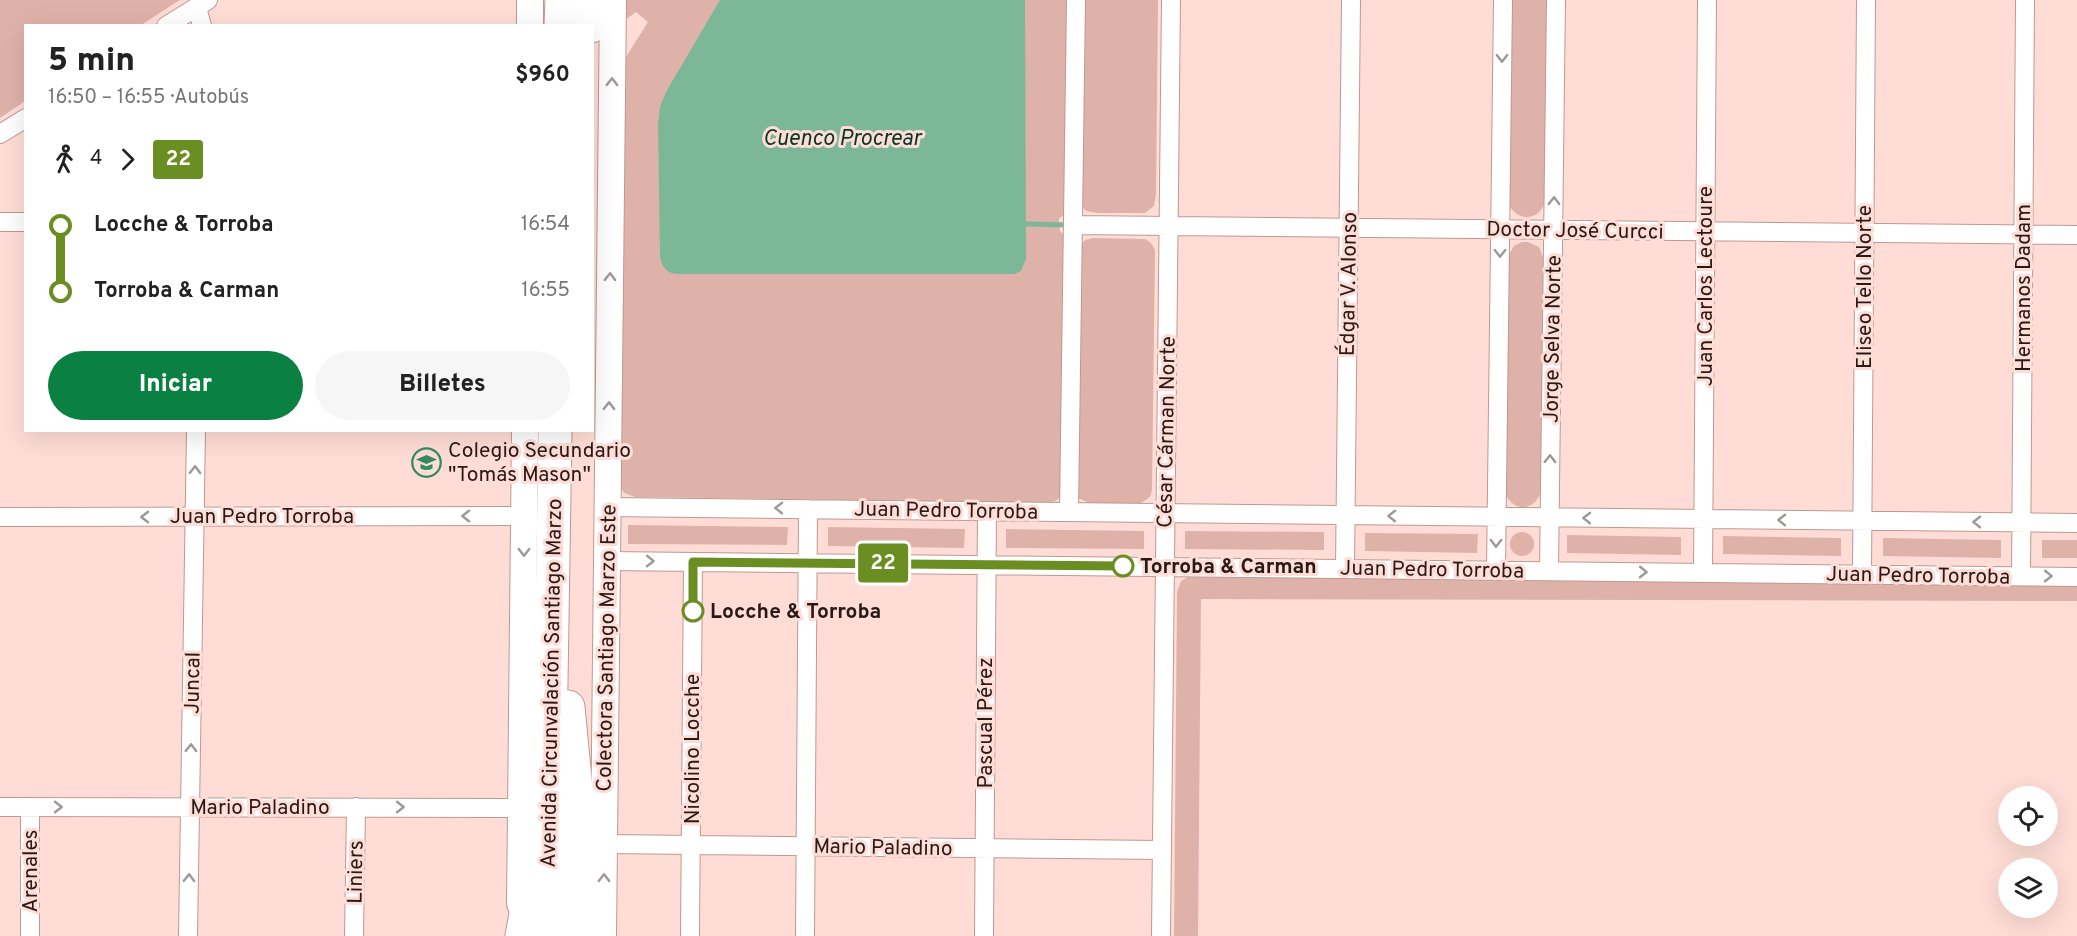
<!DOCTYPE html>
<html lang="es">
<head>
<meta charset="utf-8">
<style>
	body { margin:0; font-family:Overpass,sans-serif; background:#f6f6f6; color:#222; height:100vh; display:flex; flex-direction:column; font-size:22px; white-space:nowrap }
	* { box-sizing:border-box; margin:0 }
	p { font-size:20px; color:#767676 }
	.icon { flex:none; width:33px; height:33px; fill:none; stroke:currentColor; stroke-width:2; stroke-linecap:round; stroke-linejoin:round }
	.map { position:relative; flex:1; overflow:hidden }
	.sheet { position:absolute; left:24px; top:24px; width:570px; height:408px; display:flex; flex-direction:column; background:#fff; border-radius:0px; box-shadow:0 6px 24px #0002 }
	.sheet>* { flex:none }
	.badge { padding:0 12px; border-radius:4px; font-size:21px; line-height:39px }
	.fabs { position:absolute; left:1998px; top:786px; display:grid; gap:12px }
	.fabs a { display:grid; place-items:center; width:60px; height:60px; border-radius:50%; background:#fff; box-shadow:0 6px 24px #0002; font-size:30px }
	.map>.badge { position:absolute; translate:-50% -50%; box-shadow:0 0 0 3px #fff }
	.legs { display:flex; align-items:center; gap:9px; height:66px; padding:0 24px; font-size:20px }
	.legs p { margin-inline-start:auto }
	.overview { display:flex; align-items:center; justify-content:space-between; height:102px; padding:0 24px }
	h1 { font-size:33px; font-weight:800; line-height:45px }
	.button { display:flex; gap:12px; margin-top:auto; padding:12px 24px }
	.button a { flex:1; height:69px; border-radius:36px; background:#0b8043; color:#fff; font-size:24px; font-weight:800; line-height:69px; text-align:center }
	.button a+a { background:#f6f6f6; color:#222 }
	ul { padding:0 24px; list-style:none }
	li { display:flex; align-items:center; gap:21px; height:66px; font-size:22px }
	li i { display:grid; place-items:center; width:9px; height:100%; margin:0 8px; background:currentColor }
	li i::after { content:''; width:15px; height:15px; margin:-8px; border:4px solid; border-radius:50%; background:#fff }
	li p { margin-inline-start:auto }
	li:first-child i { background:linear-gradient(#0000 50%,currentColor 0) }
	li:last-child i { background:linear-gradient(currentColor 50%,#0000 0) }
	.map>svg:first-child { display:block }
	.green { fill:#dfb2a9 }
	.water { fill:#7cb797 }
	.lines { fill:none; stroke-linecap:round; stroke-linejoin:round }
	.stream { stroke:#7cb797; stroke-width:5 }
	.street-casing { stroke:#bf9890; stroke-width:20 }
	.secondary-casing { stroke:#bf9890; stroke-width:28 }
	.highway-casing { stroke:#bf9890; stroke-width:35 }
	.street { stroke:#fff; stroke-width:18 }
	.secondary { stroke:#fff; stroke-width:26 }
	.highway { stroke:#fff; stroke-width:33 }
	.oneway { stroke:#9e9897 }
	.line-1-casing { stroke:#fff; stroke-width:14 }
	.line-1 { stroke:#6b8e23; stroke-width:9 }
	.stop-1-dot { fill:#fff; stroke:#6b8e23; stroke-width:3 }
	.labels { text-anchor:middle; stroke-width:6; stroke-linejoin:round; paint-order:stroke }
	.street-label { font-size:21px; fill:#281a17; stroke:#ffddd6 }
	.poi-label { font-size:21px; fill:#281a17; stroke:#ffddd6; text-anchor:start }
	.stop-label { font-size:21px; font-weight:bold; fill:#281a17; stroke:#ffddd6; text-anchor:start }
	.water-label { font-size:22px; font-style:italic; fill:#053823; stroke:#ffddd6 }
</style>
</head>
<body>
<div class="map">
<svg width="2077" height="936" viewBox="0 0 2077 936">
	<rect width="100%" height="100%" fill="#ffddd6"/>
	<path class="green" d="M0 0H180L141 25 26 26 25 101 0 118Z
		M624 0H1071L1067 212 1059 219 1060 231 1067 238 1061 496 1056 501 1049 503 635 497 624 493 620 486 624 60 648 22 636 12 625 20Z
		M1082 0H1158L1156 194 1154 206 1145 213H1097L1086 211 1081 205Z
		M1511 0H1548L1545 202C1539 221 1518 222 1509 205Z
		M1093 238 1145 239 1151 243 1155 250 1152 490 1150 497 1141 503H1089L1078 498 1080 246 1085 240Z
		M1522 242H1528L1539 247 1544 260 1541 492C1535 510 1515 513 1506 495L1508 256 1514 246Z
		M628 525 788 527 787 545 628 544Z
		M828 527 965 529 964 548 828 546Z
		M1006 529 1144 531V549L1006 548Z
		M1185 531 1324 532V550L1185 549Z
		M1510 544a12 12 0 1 1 24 0a12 12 0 1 1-24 0Z
		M1365 533 1478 534 1477 553 1365 551Z
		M1567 535 1681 537V555L1567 553Z
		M1723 536 1841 538V556L1723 554Z
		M1883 538 2001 540V558L1883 556Z
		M2042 540H2077V558H2042Z
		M1188 577 2077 585V601L1201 599 1198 936H1174L1177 592 1181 581Z"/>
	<path class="water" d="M720 0H1025L1026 259 1021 271 1014 274H677C666 273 661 266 660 255L658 124 660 107 666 92Z"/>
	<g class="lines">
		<path class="stream" d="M1026 224 1071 225"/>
		<defs>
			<path id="street" d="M197 7 202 26
				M166 26 208 0
				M0 134 26 118
				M0 222H26
				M1073 225 2077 235
				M607 507 2077 523
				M1069 512 1076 0
				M0 517 524 516
				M607 561 2077 577
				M1345 568 1351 0
				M1496 570 1503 0
				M1549 570 1556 0
				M1703 572 1707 0
				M1862 574 1866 0
				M2021 576 2025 0
				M0 807 521 808
				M604 844 1162 850
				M30 936V807
				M188 936 196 430
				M354 936 356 807
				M690 936 693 562
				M805 936 808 509
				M984 936 987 511
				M1161 936 1171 0"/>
			<path id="secondary" d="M530 26V0
				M520 904 525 430
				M603 936 613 0"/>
			<path id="highway" d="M561 26 562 0
				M591 26V0
				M568 707 580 831 579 936
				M522 936 532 881
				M547 936 555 430"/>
		</defs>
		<use href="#street" class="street-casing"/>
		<use href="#secondary" class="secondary-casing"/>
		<use href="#highway" class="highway-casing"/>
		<use href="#street" class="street"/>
		<use href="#secondary" class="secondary"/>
		<use href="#highway" class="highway"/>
	</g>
	<defs><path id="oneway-chevron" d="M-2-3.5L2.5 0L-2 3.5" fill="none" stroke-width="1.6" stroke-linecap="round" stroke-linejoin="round" transform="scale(1.5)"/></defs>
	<g class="oneway">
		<use href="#oneway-chevron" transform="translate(1502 58) rotate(91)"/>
		<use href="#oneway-chevron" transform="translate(612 82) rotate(-89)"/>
		<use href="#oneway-chevron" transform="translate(1554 201) rotate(-89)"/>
		<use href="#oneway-chevron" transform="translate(1500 253) rotate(91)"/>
		<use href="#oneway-chevron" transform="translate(610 277) rotate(-89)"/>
		<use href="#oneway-chevron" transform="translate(609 406) rotate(-89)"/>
		<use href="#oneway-chevron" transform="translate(1550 459) rotate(-89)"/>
		<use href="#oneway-chevron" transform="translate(195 470) rotate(-89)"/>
		<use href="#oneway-chevron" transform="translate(779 508) rotate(-179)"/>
		<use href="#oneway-chevron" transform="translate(466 516) rotate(180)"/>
		<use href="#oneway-chevron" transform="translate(1392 516) rotate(-179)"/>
		<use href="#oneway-chevron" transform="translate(145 517) rotate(180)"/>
		<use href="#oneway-chevron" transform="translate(1587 518) rotate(-179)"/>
		<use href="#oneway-chevron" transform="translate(1782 520) rotate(-179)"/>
		<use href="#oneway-chevron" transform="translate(1977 522) rotate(-179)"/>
		<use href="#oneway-chevron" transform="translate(1496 543) rotate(91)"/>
		<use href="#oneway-chevron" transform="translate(524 552) rotate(91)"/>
		<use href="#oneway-chevron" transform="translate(650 561) rotate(1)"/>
		<use href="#oneway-chevron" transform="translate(1643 572) rotate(1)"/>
		<use href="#oneway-chevron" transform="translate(2048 576) rotate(1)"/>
		<use href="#oneway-chevron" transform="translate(191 748) rotate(-89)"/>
		<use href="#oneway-chevron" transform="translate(58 807)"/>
		<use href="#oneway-chevron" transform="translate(400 807)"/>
		<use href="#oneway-chevron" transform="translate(189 878) rotate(-89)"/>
		<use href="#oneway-chevron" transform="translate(604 878) rotate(-89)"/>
	</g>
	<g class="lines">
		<defs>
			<path id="line-1" d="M693 611V562L1123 566"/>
		</defs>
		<use href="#line-1" class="line-1-casing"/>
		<use href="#line-1" class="line-1"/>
	</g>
	<defs>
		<symbol id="school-ring" viewBox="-11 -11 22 22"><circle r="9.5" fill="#ffddd6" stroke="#318c62" stroke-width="1.5"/><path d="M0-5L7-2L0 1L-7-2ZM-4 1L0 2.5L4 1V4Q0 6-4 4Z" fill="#318c62"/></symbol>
	</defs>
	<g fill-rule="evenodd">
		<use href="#school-ring" x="410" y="446" width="33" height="33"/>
	</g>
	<g class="stop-1-dot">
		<circle cx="1123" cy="566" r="10"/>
		<circle cx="693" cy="611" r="10"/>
	</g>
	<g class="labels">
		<g class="street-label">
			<text transform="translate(1575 230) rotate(1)" y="7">Doctor José Curcci</text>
			<text transform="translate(1348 284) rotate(-89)" y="7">Édgar V. Alonso</text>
			<text transform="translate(1705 286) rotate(-90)" y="7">Juan Carlos Lectoure</text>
			<text transform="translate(1864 287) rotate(-90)" y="7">Eliseo Tello Norte</text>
			<text transform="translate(2023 288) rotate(-90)" y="7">Hermanos Dadam</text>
			<text transform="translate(1552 339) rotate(-89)" y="7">Jorge Selva Norte</text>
			<text transform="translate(1166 432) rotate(-89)" y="7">César Cárman Norte</text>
			<text transform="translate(946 510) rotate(1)" y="7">Juan Pedro Torroba</text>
			<text x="262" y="523">Juan Pedro Torroba</text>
			<text transform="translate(1432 569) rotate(1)" y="7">Juan Pedro Torroba</text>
			<text transform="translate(1918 575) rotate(1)" y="7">Juan Pedro Torroba</text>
			<text transform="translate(606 648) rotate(-89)" y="7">Colectora Santiago Marzo Este</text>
			<text transform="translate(192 683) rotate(-89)" y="7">Juncal</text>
			<text transform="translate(551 683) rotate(-89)" y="7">Avenida Circunvalación Santiago Marzo</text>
			<text transform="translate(985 723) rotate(-90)" y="7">Pascual Pérez</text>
			<text transform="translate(692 749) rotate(-90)" y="7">Nicolino Locche</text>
			<text x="260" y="814">Mario Paladino</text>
			<text transform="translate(883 847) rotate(1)" y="7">Mario Paladino</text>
			<text transform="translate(30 871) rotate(-90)" y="7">Arenales</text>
			<text transform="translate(355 872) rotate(-89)" y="7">Liniers</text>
		</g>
		<g class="poi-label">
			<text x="448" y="457">Colegio Secundario<tspan x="448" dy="24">"Tomás Mason"</tspan></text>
		</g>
		<g class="stop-label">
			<text x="1140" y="573">Torroba &amp; Carman</text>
			<text x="710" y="618">Locche &amp; Torroba</text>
		</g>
		<g class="water-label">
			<text x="842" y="145">Cuenco Procrear</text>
		</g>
	</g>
</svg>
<div class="fabs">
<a><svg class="icon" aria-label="locate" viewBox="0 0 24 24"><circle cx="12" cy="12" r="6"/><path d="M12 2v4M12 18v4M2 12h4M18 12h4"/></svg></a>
<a><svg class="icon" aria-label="layers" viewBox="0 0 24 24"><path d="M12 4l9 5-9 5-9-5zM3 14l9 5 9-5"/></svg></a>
</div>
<b class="badge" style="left:883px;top:563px;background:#6b8e23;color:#fff">22</b>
<section class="sheet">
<div class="overview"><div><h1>5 min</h1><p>16:50 – 16:55 · Autobús</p></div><b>$960</b></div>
<div class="legs"><svg class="icon" aria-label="walk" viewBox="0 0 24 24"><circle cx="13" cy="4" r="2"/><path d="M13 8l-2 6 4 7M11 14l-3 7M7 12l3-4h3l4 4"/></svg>4<svg class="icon" aria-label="forward" viewBox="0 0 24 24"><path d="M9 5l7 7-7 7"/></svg><b class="badge" style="background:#6b8e23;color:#fff">22</b></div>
<ul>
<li><i style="color:#6b8e23"></i><b>Locche &amp; Torroba</b><p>16:54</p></li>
<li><i style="color:#6b8e23"></i><b>Torroba &amp; Carman</b><p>16:55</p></li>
</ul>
<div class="button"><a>Iniciar</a><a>Billetes</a></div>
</section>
</div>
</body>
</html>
